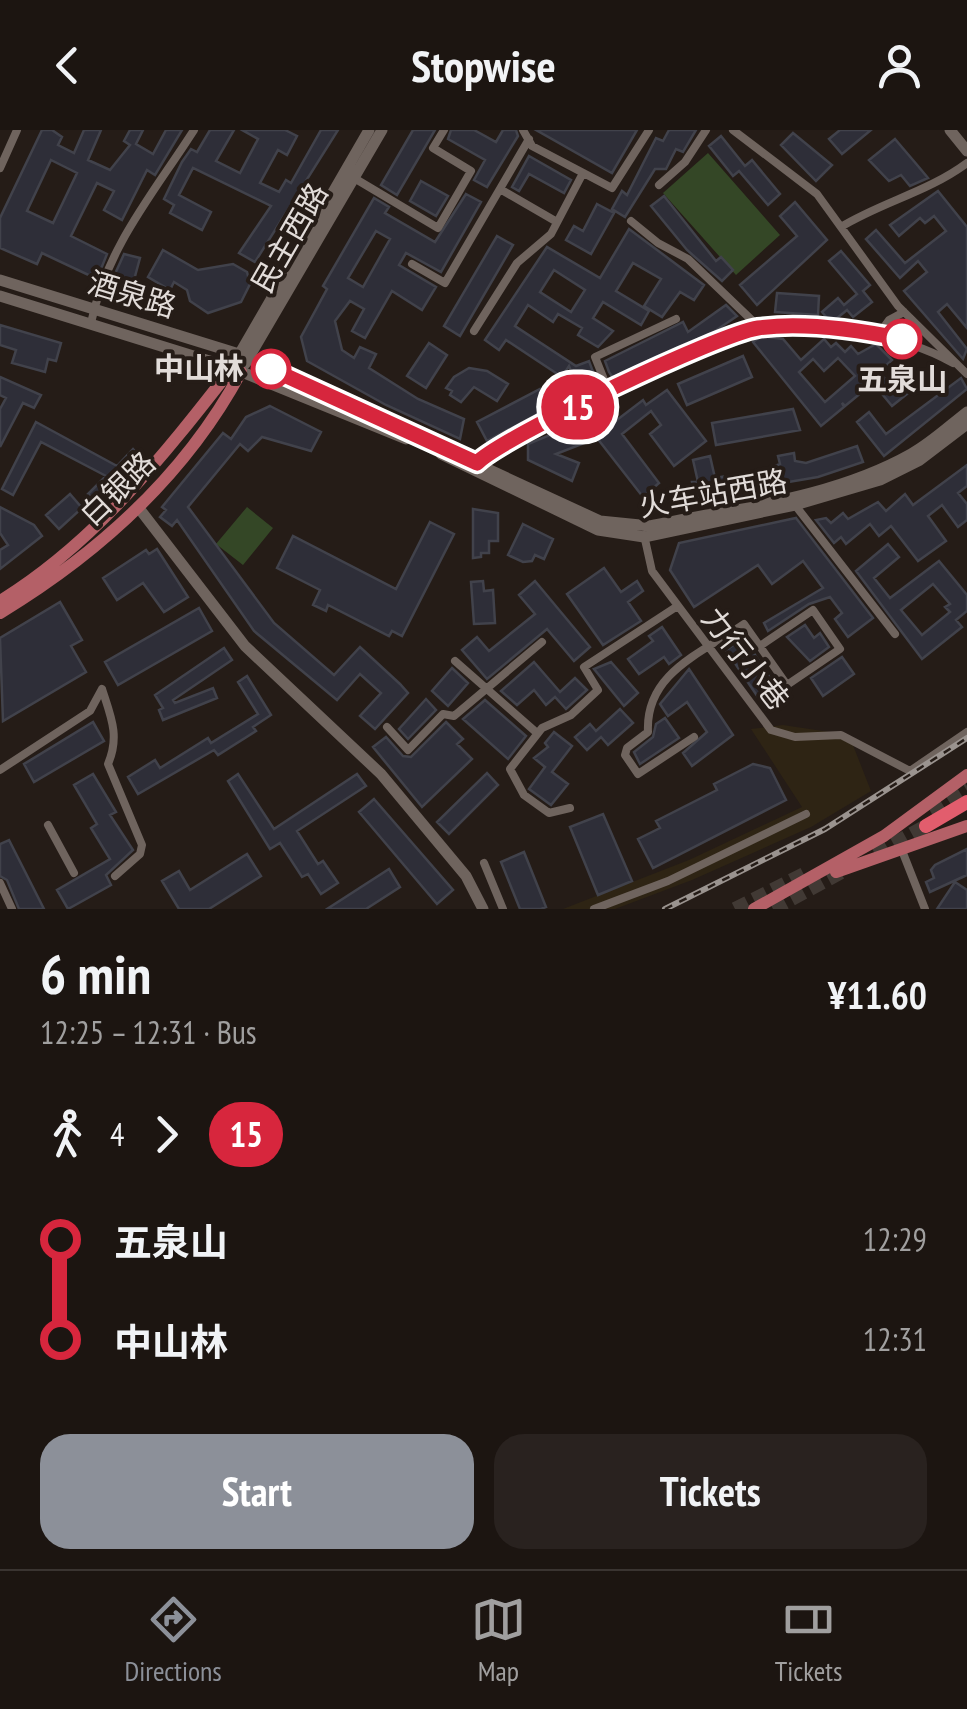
<!DOCTYPE html>
<html lang="en">
<head>
<meta charset="utf-8">
<style>
	body { margin:0; font-family:"PT Sans Narrow","Noto Sans SC",sans-serif; background:#29221f; color:#f1f3f6; height:100vh; display:flex; flex-direction:column; font-size:38px; white-space:nowrap }
	* { box-sizing:border-box; margin:0 }
	p { font-size:32px; color:#a09f9f }
	.icon { flex:none; width:55px; height:55px; fill:none; stroke:currentColor; stroke-width:2; stroke-linecap:round; stroke-linejoin:round }
	.map { position:relative; height:779px; overflow:hidden }
	.sheet { display:flex; flex-direction:column; background:#1c1511; flex:1 }
	.sheet>* { flex:none }
	.badge { padding:0 20px; border-radius:32px; font-size:35px; line-height:65px }
	.map>.badge { position:absolute; translate:-50% -50%; box-shadow:0 0 0 5px #fff }
	.legs { display:flex; align-items:center; gap:15px; height:110px; padding:0 40px; font-size:32px }
	.legs p { margin-inline-start:auto }
	.head { display:flex; align-items:center; justify-content:space-between; height:170px; padding:0 40px }
	h1 { font-size:55px; font-weight:700; line-height:75px }
	.button { display:flex; gap:20px; margin-top:auto; padding:20px 40px }
	.button a { flex:1; height:115px; border-radius:30px; background:#8c9099; color:#fff; font-size:40px; font-weight:700; line-height:115px; text-align:center }
	.button a+a { background:#29221f; color:#f1f3f6 }
	ul { padding:0 40px; list-style:none }
	li { display:flex; align-items:center; gap:35px; height:100px; font-size:38px }
	li i { display:grid; place-items:center; width:15px; height:100%; margin:0 12px; background:currentColor }
	li i::after { content:''; width:25px; height:25px; margin:-12px; border:8px solid; border-radius:50%; background:#1c1511 }
	li p { margin-inline-start:auto }
	li:first-child i { background:linear-gradient(#0000 50%,currentColor 0) }
	li:last-child i { background:linear-gradient(currentColor 50%,#0000 0) }
	header { display:flex; justify-content:space-between; align-items:center; height:130px; padding:0 40px; background:#1c1511; font-size:45px; font-weight:700 }
	.menu { display:flex; justify-content:space-around; align-items:center; height:140px; border-top:2px solid #3a3431; background:#1c1511; font-size:28px; color:#a09f9f }
	.menu a { display:grid; justify-items:center; gap:5px }
	.menu .selected { color:#8c9099 }
	.map>svg:first-child { display:block }
	.commercial { fill:#2e2414 }
	.green { fill:#344726 }
	.building { fill:#2e2e38; stroke:#41424b; stroke-width:2.5; fill-rule:evenodd }
	.lines { fill:none; stroke-linecap:round; stroke-linejoin:round }
	.highway-tunnel { stroke:#413934; stroke-width:14; stroke-dasharray:14 7; stroke-linecap:butt }
	.street { stroke:#6f645e; stroke-width:8 }
	.secondary { stroke:#6f645e; stroke-width:11 }
	.primary { stroke:#b46067; stroke-width:12 }
	.highway { stroke:#e25d6d; stroke-width:14 }
	.rail-casing { stroke:#9a938f; stroke-width:6 }
	.rail { stroke:#251c17; stroke-width:2.5; stroke-dasharray:8; stroke-linecap:butt }
	.line-1-casing { stroke:#fff; stroke-width:22 }
	.line-1 { stroke:#d7263d; stroke-width:15 }
	.stop-1-dot { fill:#fff; stroke:#d7263d; stroke-width:5 }
	.labels { text-anchor:middle; stroke-width:8; stroke-linejoin:round; paint-order:stroke }
	.street-label { font-size:30px; fill:#e2dcd9; stroke:#251c17 }
	.stop-label { font-size:30px; font-weight:bold; fill:#e2dcd9; stroke:#251c17; text-anchor:end }
</style>
</head>
<body>
<header><svg class="icon" aria-label="back" viewBox="0 0 24 24"><path d="M15 5l-7 7 7 7"/></svg>Stopwise<svg class="icon" aria-label="person" viewBox="0 0 24 24"><circle cx="12" cy="8" r="4"/><path d="M4 21q1-7 8-7t8 7"/></svg></header>
<div class="map">
<svg width="967" height="779" viewBox="0 0 967 779">
	<rect width="100%" height="100%" fill="#251c17"/>
	<path class="commercial" d="M783 595 849 605 871 661 811 697 692 750 615 779H563L689 730 802 677 751 599Z"/>
	<path class="green" d="M708 23 780 105 736 145 663 63Z
		M247 377 273 398 243 435 216 414Z"/>
	<path class="building" d="M42 0H52L62 7 58 15 74 23 84 0H101L88 30 110 40 130 15 124 11 130 0H143L136 14 153 24 166 0H182L155 45 147 40 122 90 104 80 114 61 97 53 71 106 107 124 97 149 42 123 37 134 0 118V88ZM51 30 77 43 53 93 27 81Z
		M210 0H234L216 31 240 43 258 9 242 0H285L297 6 287 25 278 20 260 53 279 62 286 50 291 53 321 0H338L255 132 239 123 271 76 193 38 179 65 211 82 202 100 170 83 174 75 164 69 182 32 191 19 197 22Z
		M413 0H435L397 65 381 55Z
		M451 0H474L496 12 503 0H516L518 6 487 57 474 50 485 30 448 9Z
		M536 0H637L612 43Z
		M669 0H696L683 22 676 19 666 39H655L625 87 612 79 622 61 627 65 656 8 663 11Z
		M840 0H871L842 24 829 9Z
		M793 3 832 35 816 51 781 15Z
		M721 6 745 36 752 30 780 64 768 75 739 41 733 46 709 16Z
		M895 9 918 36 928 48 910 56 901 45 889 51 869 30Z
		M529 26 571 50 564 63 529 44 519 61 512 57Z
		M421 51 448 66 436 86 410 71Z
		M938 61 967 97V198L947 174 938 182 967 219 963 229 904 161 927 142 918 131 900 148 866 109 876 100 905 133 946 101 934 86 925 93 920 88 899 106 890 95Z
		M466 64 481 72 441 142 406 123 399 135 436 157 422 180 392 161 365 208 352 201 364 179 350 171 335 191 342 220 354 228 360 217 376 224 369 238 418 269 464 289 460 309 386 275 307 231 301 207 327 159 323 156 374 68 389 77 385 83 435 112ZM376 101 390 109 363 157 348 148Z
		M664 66 716 131 721 127 733 140 722 151 687 120 651 76Z
		M795 72 827 110 757 175 740 155 797 106 780 86Z
		M597 74 614 83 591 124 566 110 574 96 583 101Z
		M629 99 704 155 694 170 680 162 662 187 644 176 661 149 633 133 616 161 649 181 641 195 603 172 593 188 613 201 598 217 578 205 582 198 558 184 553 192 528 175 515 196 576 236 589 231 595 247 576 254 569 236 562 247 506 210 499 220 485 210 547 117 600 148ZM554 140 585 160 571 182 540 162Z
		M497 106 513 115 460 206 444 196Z
		M163 120 198 140 233 134 247 142 250 154 241 172 208 183 190 171 187 160 174 152 170 160 148 147Z
		M841 121 870 155 863 161 872 172 853 187 847 180 831 193 822 182 838 168 844 175 857 164 829 131Z
		M124 124 140 128 131 161 110 155Z
		M777 163 819 166 818 185 775 182Z
		M726 175 737 186 699 212 613 248 609 242 605 231 683 192 688 202Z
		M0 195 61 213 56 231 48 229 45 242 12 233 16 220 0 215Z
		M761 206 783 209 801 230 824 209 831 217 836 213 845 222 851 216 858 224 876 214 892 230 879 242 888 252 909 236 922 252 892 276 873 253 845 276 842 273 844 277 821 296 753 212ZM838 228 855 246 825 272 799 242 813 229 824 241Z
		M429 213 447 225 426 258 407 246Z
		M743 226 752 247 687 275 678 254Z
		M469 238 487 241 508 254 497 271 474 257 461 272 450 265 452 261 446 258 454 247Z
		M0 247 41 265 34 278 23 273 0 317V279L6 268 0 265Z
		M961 248 967 259 884 326 857 292 869 282 886 304Z
		M540 259 549 278 487 311 477 292Z
		M667 260 706 311 674 336 650 304 661 295 651 281 622 304 659 353 643 367 597 308 556 324 579 333 572 351 528 330V314L605 282 613 293 643 270 646 275Z
		M270 276 321 302 311 321 262 307 248 321 240 314 188 377 274 493 334 545 360 517 400 554 408 563 375 599 360 586 381 563 360 544 337 570 254 501 177 390 172 396 160 387 166 380 162 377 223 303 231 309 246 287Z
		M793 279 800 300 716 315 712 293Z
		M36 292 117 336 133 319 141 328 96 372 88 364 106 346 41 312 13 365 2 359Z
		M857 316 863 332 818 347 695 368 692 352H698L693 330 710 326 715 348 768 339 780 334 778 326 794 323 795 331 806 333Z
		M967 335V356L958 363 967 374V390L958 397 942 375 928 386 946 411 918 431 891 396 879 406 870 394 846 414 841 407 834 413 816 390 826 388 831 393 843 383 848 389 878 372 886 381 905 364 913 375Z
		M70 364 82 378 59 399 46 385Z
		M0 377 34 395 42 406 0 439V420L8 415 0 403Z
		M473 379 498 383V411H489V423H481V427L473 428Z
		M796 388 873 488 848 507 835 489 842 483 830 467 809 474 768 501 764 493 823 458 803 431 772 454 758 435 694 477 670 440 679 413Z
		M430 392 454 404 402 506 392 501 389 506 328 475 326 481 313 475 320 460 277 438 293 406 396 459Z
		M523 394 553 409 544 429 535 425 532 431 523 432 508 425Z
		M888 414 899 427 874 448 890 468 939 431 967 465V481L956 490 962 497 922 529 856 441ZM933 454 950 474 945 477 950 482 922 505 901 480Z
		M157 419 188 467 164 482 143 453 117 470 103 448 146 420 149 424Z
		M604 438 621 462 637 451 643 461 628 472 641 491 603 515 567 464Z
		M483 451 484 461 493 460 495 493 474 494 471 452Z
		M535 451 590 517 574 531 547 499 487 549 462 520 477 507 489 521 535 484 519 465Z
		M60 472 82 510 71 516 86 542 3 591 0 508Z
		M199 478 212 501 118 555 105 532Z
		M805 495 814 508 820 503 829 517 810 531 787 507Z
		M662 497 681 525 669 534 664 527 639 544 628 529 653 511 649 506Z
		M744 508 783 568 766 579 726 520Z
		M224 518 232 530 173 570 175 573 213 558 217 568 163 590 159 580 163 578 155 565Z
		M842 527 854 544 823 566 811 548Z
		M534 532 560 562 575 548 587 560 566 579 555 567 546 575 534 560 517 575 501 561Z
		M611 532 638 563 624 576 594 539Z
		M452 538 468 553 448 576 432 561Z
		M689 539 733 605 692 636 683 623 707 602 687 572 668 586 660 574Z
		M247 546 271 585 253 597 256 601 218 625 214 620 138 664 128 647 155 630 160 638 208 608 211 613 258 584 238 552Z
		M426 569 436 580 408 609 399 599Z
		M485 570 526 606 508 629 463 589Z
		M620 579 633 593 608 615 601 607 587 620 575 607 590 594 596 601Z
		M665 588 679 608 640 634 634 622 653 607 656 594Z
		M93 592 104 611 34 652 24 634Z
		M446 592 463 609 457 614 472 629 422 677 373 617 386 607 403 626 411 627Z
		M554 602 572 616 552 642 568 654 551 675 529 659 545 637 534 628 548 617 545 613Z
		M753 634 770 638 786 670 653 738 638 709 660 698 656 691 717 660 714 654Z
		M487 643 498 655 449 704 437 692Z
		M93 644 116 682 110 685 133 720 106 745 111 755 68 779 57 760 110 729 91 698 97 694 74 655Z
		M238 644 274 699 357 644 366 656 297 701 318 734 323 731 338 753 321 764 308 744 302 747 280 713 270 719 228 651Z
		M374 669 453 760 437 774 359 682Z
		M603 684 632 751 598 765 570 697Z
		M9 710 44 779H19L7 750 0 746V714Z
		M967 719V745L930 762 926 752 934 748 931 740 935 735Z
		M524 722 546 777 541 779H520L501 732Z
		M247 724 261 746 209 779H179L162 751 179 741 190 760Z
		M389 739 400 757 366 779H327Z
		M955 752 967 760V779H937Z"/>
	<g class="lines">
		<path class="highway-tunnel" d="M929 679 967 656
			M875 724 926 696
			M735 779 808 742
			M773 779 847 739"/>
		<path class="street" d="M523 0 532 16 612 58 649 0
			M733 0 817 64 898 176 967 244
			M0 38 17 0
			M354 48 438 98 471 41 433 18 444 0
			M659 55 685 32 706 0
			M500 59 557 92
			M631 91 658 113 688 129 760 198
			M841 97C882 72 928 62 967 33
			M412 134 445 153 529 9
			M91 193C107 117 153 64 194 0
			M474 201 517 133 551 104 583 43
			M879 204 889 190 904 182
			M609 262 595 227 676 189
			M473 336 528 301 745 201 760 198C828 199 893 199 953 233
			M795 375 895 504
			M644 405 652 441 771 600 795 607 841 605 910 641 967 602
			M455 531 537 603
			M102 559C111 587 120 606 108 634L142 715 140 724 115 746
			M387 597 408 620 443 584 454 586 542 512
			M694 607 638 644 625 625 627 618 648 602C645 543 702 523 744 494L787 555 840 519 813 480 760 516
			M0 640 90 581 102 559
			M570 678 549 683 524 665 510 639 542 598 571 585 598 560 584 537 676 477
			M48 695 74 743
			M901 718 925 779
			M484 733 503 779
			M0 753 12 779
			M594 779 668 751 806 684"/>
		<path class="secondary" d="M950 0 967 21
			M0 150 239 224 600 391 650 396C736 378 833 368 911 324 931 313 949 296 967 282
			M0 166 232 238 406 309
			M236 230 369 0
			M245 234 382 0
			M441 324 598 400 644 407 795 375 880 350 920 330 967 294
			M138 377 245 516 381 644 466 746 483 779"/>
		<path class="primary" d="M0 471C96 412 164 325 232 238
			M0 483C99 423 186 344 241 242
			M836 742 967 696
			M754 779 884 706 967 645"/>
		<path class="highway" d="M926 696 967 672"/>
		<defs>
			<path id="rail" d="M665 779 825 699 967 608"/>
		</defs>
		<use href="#rail" class="rail-casing"/>
		<use href="#rail" class="rail"/>
	</g>
	<g class="lines">
		<defs>
			<path id="line-1" d="M271 239 477 333C502 307 721 203 758 198 802 192 859 200 902 209"/>
		</defs>
		<use href="#line-1" class="line-1-casing"/>
		<use href="#line-1" class="line-1"/>
	</g>
	<g class="stop-1-dot">
		<circle cx="902" cy="209" r="18"/>
		<circle cx="271" cy="239" r="18"/>
	</g>
	<g class="labels">
		<g class="street-label">
			<text transform="translate(290 108) rotate(-60)" y="10">民主西路</text>
			<text transform="translate(132 165) rotate(17)" y="10">酒泉路</text>
			<text transform="translate(118 359) rotate(-44)" y="10">白银路</text>
			<text transform="translate(713 364) rotate(-10)" y="10">火车站西路</text>
			<text transform="translate(745 529) rotate(52)" y="10">力行小巷</text>
		</g>
		<g class="stop-label">
			<text x="244" y="249">中山林</text>
			<text x="902" y="260" text-anchor="middle">五泉山</text>
		</g>
	</g>
</svg>
<b class="badge" style="left:578px;top:277px;background:#d7263d;color:#fff">15</b>
</div>
<section class="sheet">
<div class="head"><div><h1>6 min</h1><p>12:25 – 12:31 · Bus</p></div><b>¥11.60</b></div>
<div class="legs"><svg class="icon" aria-label="walk" viewBox="0 0 24 24"><circle cx="13" cy="4" r="2"/><path d="M13 8l-2 6 4 7M11 14l-3 7M7 12l3-4h3l4 4"/></svg>4<svg class="icon" aria-label="forward" viewBox="0 0 24 24"><path d="M9 5l7 7-7 7"/></svg><b class="badge" style="background:#d7263d;color:#fff">15</b></div>
<ul>
<li><i style="color:#d7263d"></i><b>五泉山</b><p>12:29</p></li>
<li><i style="color:#d7263d"></i><b>中山林</b><p>12:31</p></li>
</ul>
<div class="button"><a>Start</a><a>Tickets</a></div>
</section>
<nav class="menu">
<a class="selected"><svg class="icon" aria-label="directions" viewBox="0 0 24 24"><path d="M12 3l9 9-9 9-9-9zM9 14v-3h6M13 9l2 2-2 2"/></svg>Directions</a>
<a><svg class="icon" aria-label="map" viewBox="0 0 24 24"><path d="M3 6l6-2 6 2 6-2v14l-6 2-6-2-6 2zM9 4v14M15 6v14"/></svg>Map</a>
<a><svg class="icon" aria-label="tickets" viewBox="0 0 24 24"><path d="M3 7h18v10H3zM15 7v10"/></svg>Tickets</a>
</nav>
</body>
</html>
